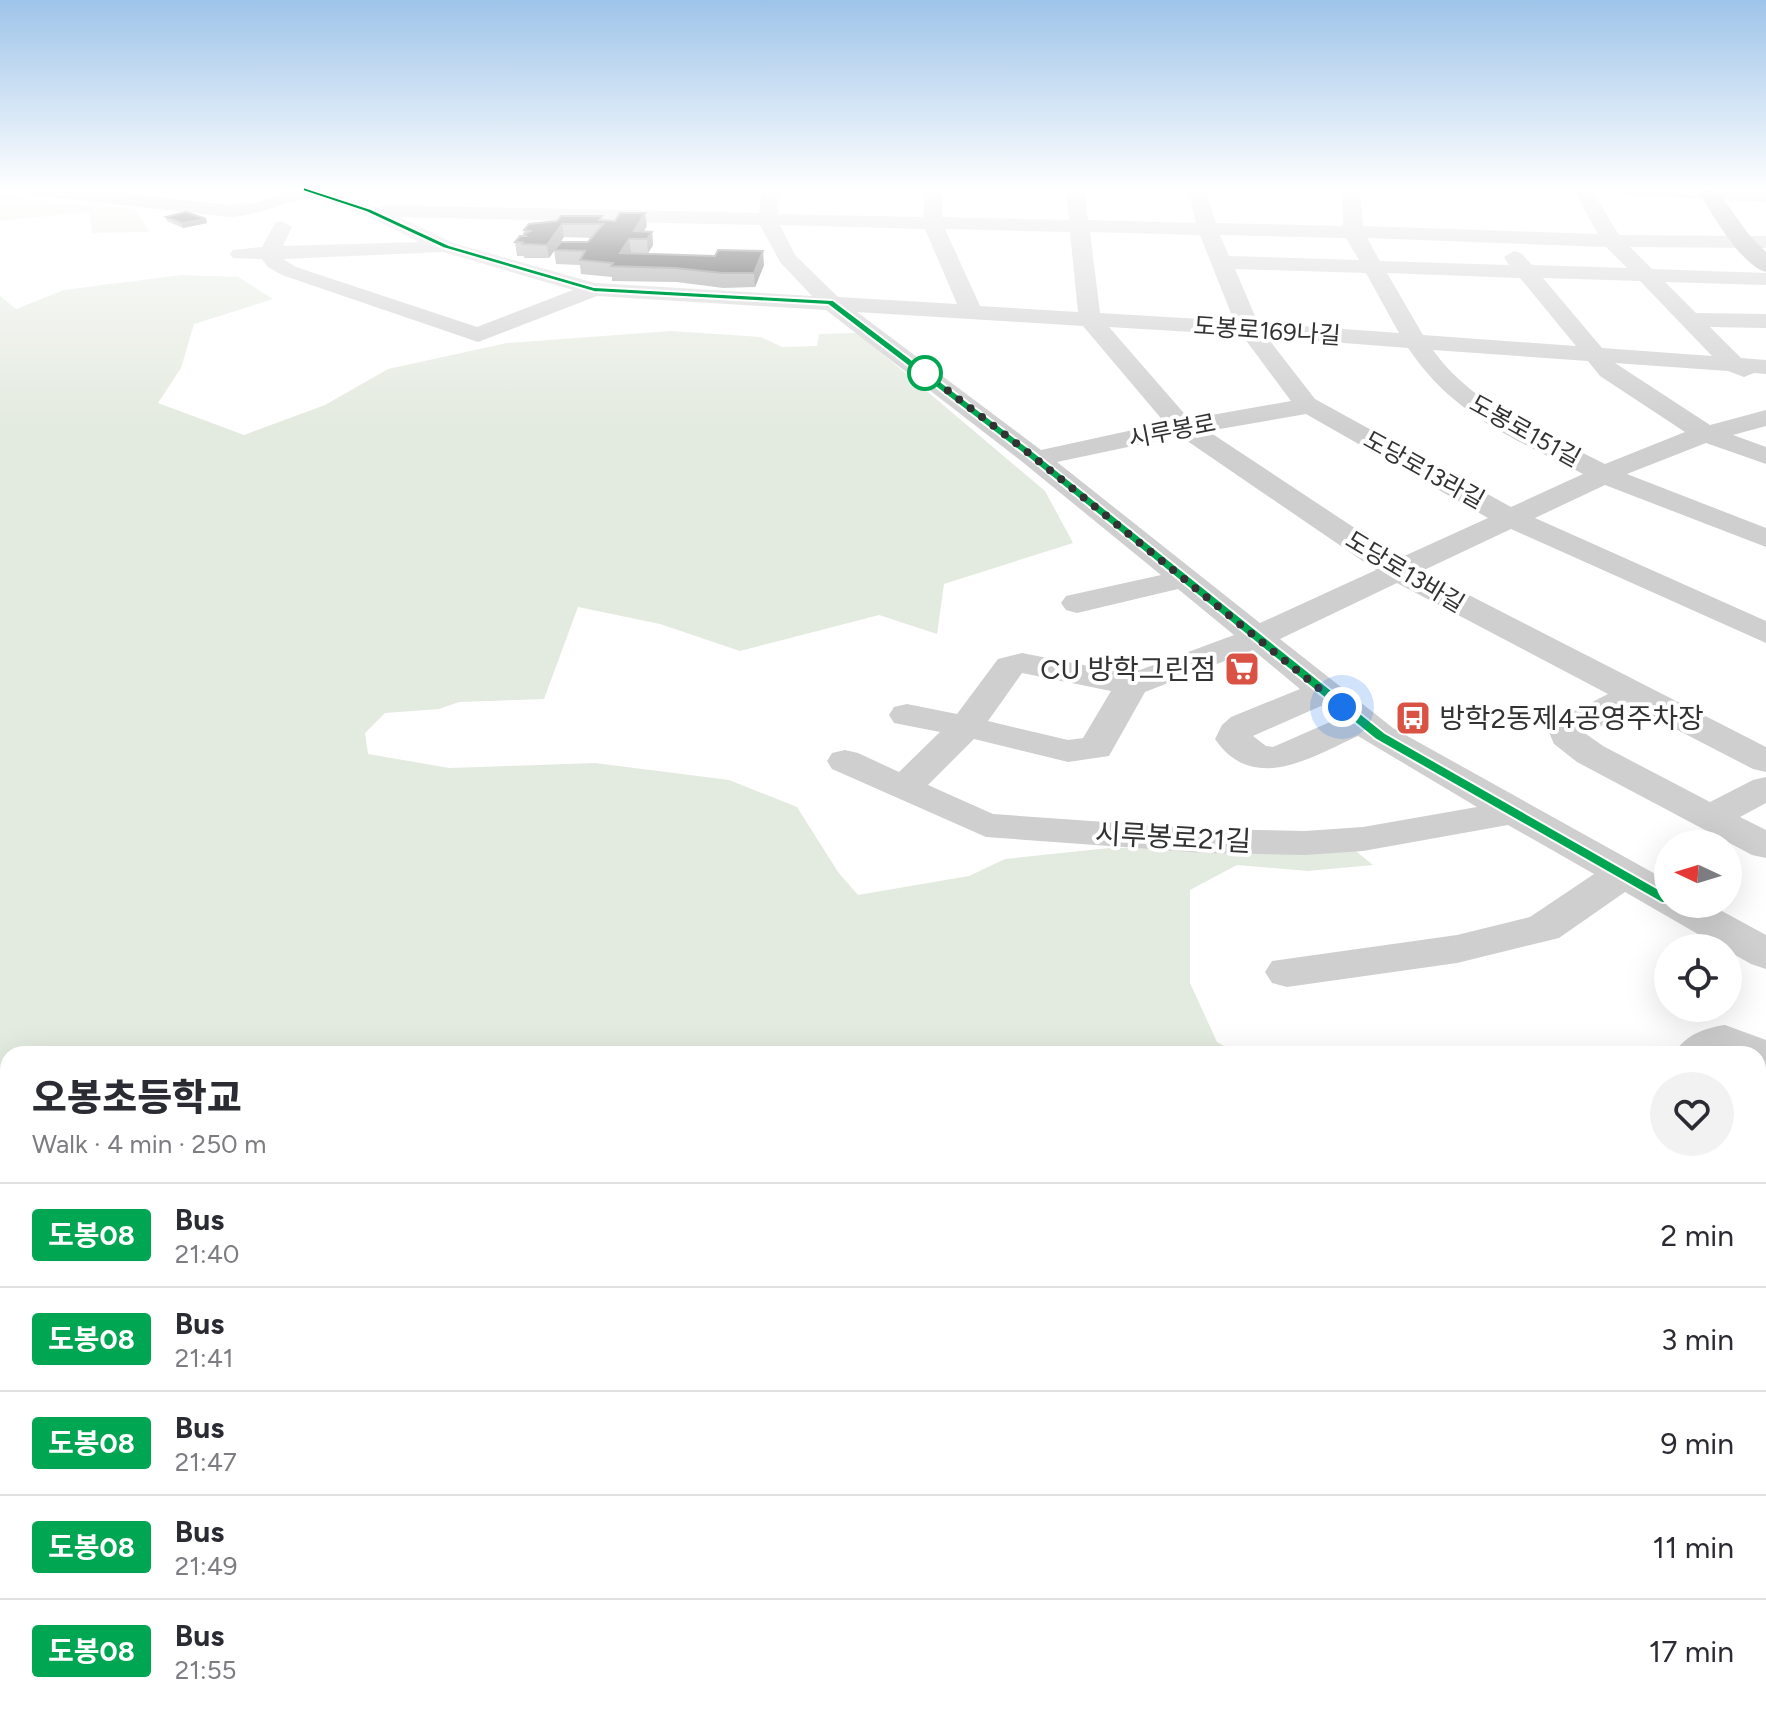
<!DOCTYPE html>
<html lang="en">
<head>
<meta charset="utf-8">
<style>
	body { margin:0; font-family:Figtree,"Noto Sans KR",sans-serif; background:#f2f2f3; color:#2b2b33; height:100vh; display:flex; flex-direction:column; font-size:30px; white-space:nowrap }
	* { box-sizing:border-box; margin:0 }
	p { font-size:26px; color:#7c7c81 }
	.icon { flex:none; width:44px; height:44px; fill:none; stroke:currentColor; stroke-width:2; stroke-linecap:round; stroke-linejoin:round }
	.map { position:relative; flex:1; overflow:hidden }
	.panel { position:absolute; left:0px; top:1046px; width:1766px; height:672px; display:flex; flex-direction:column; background:#fff; border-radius:24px 24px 0 0; box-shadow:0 8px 32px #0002 }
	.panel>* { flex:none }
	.badge { padding:0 16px; border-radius:6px; font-size:28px; line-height:52px }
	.needle { width:52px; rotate:274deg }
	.fabs { position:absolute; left:1654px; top:830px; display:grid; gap:16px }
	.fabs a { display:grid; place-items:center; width:88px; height:88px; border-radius:50%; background:#fff; box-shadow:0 8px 32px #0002; font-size:40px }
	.you { position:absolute; width:40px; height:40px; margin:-20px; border:6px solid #fff; border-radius:50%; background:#1a73e8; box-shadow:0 0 0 12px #1a73e833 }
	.map>.badge { position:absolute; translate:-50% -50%; box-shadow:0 0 0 4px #fff }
	.round { display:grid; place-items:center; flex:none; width:84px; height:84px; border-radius:42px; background:#f2f2f3 }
	.overview { display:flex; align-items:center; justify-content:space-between; height:136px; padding:0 32px }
	h1 { font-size:38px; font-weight:800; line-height:60px }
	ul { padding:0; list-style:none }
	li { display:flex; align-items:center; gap:24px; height:104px; padding:0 32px; border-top:2px solid #e1e1e2 }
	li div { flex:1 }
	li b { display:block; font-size:30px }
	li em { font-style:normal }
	li .badge { min-width:88px; font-weight:700; text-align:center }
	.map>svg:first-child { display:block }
	.green { fill:#e3eadf }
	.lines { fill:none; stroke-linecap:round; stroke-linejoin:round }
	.minor { fill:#cfcfcf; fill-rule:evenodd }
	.major { fill:#aaa; fill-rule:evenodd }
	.wall { fill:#8c8c8c }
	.shaded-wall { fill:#5e5e5e }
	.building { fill:#191919; stroke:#5e5e5e; stroke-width:2 }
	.line { fill:#00a651; stroke:#fff; stroke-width:2 }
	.walk { stroke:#323232; stroke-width:8; stroke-dasharray:0 14.4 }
	.stop-dot { fill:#fff; stroke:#00a651; stroke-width:4 }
	.labels { text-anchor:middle; stroke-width:8; stroke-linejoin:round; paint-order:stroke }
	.far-street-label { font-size:24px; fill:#323232; stroke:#fff }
	.poi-label { font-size:28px; fill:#323232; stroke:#fff; text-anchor:end }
	.street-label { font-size:28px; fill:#323232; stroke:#fff }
</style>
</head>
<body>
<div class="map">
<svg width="1766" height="1718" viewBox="0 0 1766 1718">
	<rect width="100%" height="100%" fill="#fff"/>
	<path class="green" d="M0 193 53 203 134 208 150 232 92 233 89 212 0 221Z
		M182 275 238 277 273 299 194 324 181 368 158 403 244 435 325 405 388 369 507 343 671 331 761 337 782 347 817 346 819 334 858 333 1045 491 1073 543 944 584 937 634 879 615 740 651 660 624 578 607 544 699 459 702 439 709 385 713 365 733 368 754 449 768 595 763 729 780 797 807 838 872 858 895 969 876 1005 859 1109 848H1352L1373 865 1308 871 1237 865 1190 890V983L1217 1042 1238 1054H8V1710H215L207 1718H0V296L16 309 64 290Z"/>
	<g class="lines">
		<path class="minor" d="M23 189H83L229 205 257 202 297 189H324L379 208 386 205 759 213 762 189H780L778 214 923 217 925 189H943L942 217 1069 220 1066 189H1084L1088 220 1196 223 1187 189H1205L1216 223 1343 226 1342 189H1360L1363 226 1598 234 1573 189H1591L1619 235 1766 236V248L1630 247 1652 269 1766 273V285L1665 282 1696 313 1766 314V328L1710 327 1741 358 1766 360V374L1754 373 1744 377 1728 371 1615 363 1710 425 1766 410V426L1733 435 1766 447V464L1706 443 1627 474 1766 528V547L1605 485 1535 518 1766 621V643L1511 529 1422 571 1766 747V772L1753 769 1635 708 1586 734 1603 746 1710 802 1753 780 1766 777V803L1740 817 1766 830V858L1752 855 1577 762 1554 744 1548 730 1553 722 1608 694 1397 583 1280 639 1393 728 1668 881V904H1709L1766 935V969L1751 964 1728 951V948H1722L1625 892 1559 938 1457 963 1287 987 1272 983 1265 972 1272 961 1457 935 1530 917 1594 874 1508 825 1363 851 1305 855 1205 853 986 837 832 769 827 761 832 753 845 750 858 753 899 772 940 732 894 723 889 715 894 707 907 704 957 714 998 659 1022 653 1129 674 1234 635 1178 589 1077 613 1066 610 1061 603 1066 596 1161 575 1020 460 826 310 597 296 478 342 282 275 268 267 262 259 233 258 230 254 233 250 262 247 275 223 282 221 292 227 283 246 419 242C397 231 329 195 308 198 281 203 257 216 229 217L32 195ZM399 217 760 225 780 262 812 296 595 283 453 243ZM780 225 925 229 957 304 838 297 795 255ZM945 229 1070 232 1078 312 980 306ZM1090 232 1200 235 1234 321 1100 313ZM1220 235 1346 238 1359 260 1229 256ZM1367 238 1606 247 1627 268 1532 265 1521 253 1514 251 1504 257 1509 265 1380 261ZM443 252 573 290 477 327 296 267 283 259ZM1235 269 1366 273 1399 333 1258 323ZM1387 273 1520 278 1576 346 1423 335ZM1543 278 1640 281 1712 356 1602 348ZM857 312 1083 326 1165 423 1041 450ZM1109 327 1242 335 1291 401 1189 419ZM1267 337 1408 348C1454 416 1512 437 1583 474L1511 507 1315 399ZM1433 350 1588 361 1600 376 1685 432 1605 464C1544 432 1473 407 1433 350ZM1306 414 1488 518 1400 558 1208 431ZM1180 436 1376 570 1260 623 1057 462ZM1253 650 1300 689 1231 717 1222 725 1215 739C1253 795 1312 757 1358 736L1477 807 1363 827 1305 831 1205 829 993 814 928 785 974 739 1068 762 1109 756 1145 692ZM1022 673 1111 691 1083 738 1068 740 988 721ZM1321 706 1337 719 1273 747 1266 746 1253 736Z
			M1616 189 1766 190V202L1625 195Z
			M1725 1025 1766 1040V1067L1758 1069V1054H1674C1685 1035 1704 1028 1725 1025Z
			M1766 1186V1231L1758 1234V1189Z
			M1758 1250 1766 1252V1301L1758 1299Z
			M1446 1710H1514L1515 1718H1447Z
			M1567 1710H1746L1750 1718H1571Z"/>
		<path class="major" d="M1696 189H1716L1750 236 1766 252V272C1740 265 1711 211 1696 189Z"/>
	</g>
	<path class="wall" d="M166 217 206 219 207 223 183 228 167 221Z
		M602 220 647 226 644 231 652 232 653 245 648 253 630 254 764 265 755 287 723 288 677 282 612 281V277L581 274 580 265 556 264 554 250 588 242 592 238 564 237 549 258H524V256H517L515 242 524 236V230L529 224Z"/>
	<path class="shaded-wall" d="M645 213 647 226 639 239 634 231Z
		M206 219 207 223 183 228 182 223Z
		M562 224 564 237 549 258 547 245Z
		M652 232 653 245 648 253 647 239Z
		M629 239 631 253 622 267 620 253Z
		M763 251 764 265 755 287 754 273Z"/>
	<path class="building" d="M186 212 206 219 182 223 166 217Z
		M620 213H645L634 231 652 232 647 239H629L620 253 715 256 718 250 763 251 754 273H722L676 268 611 266 613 263 580 260 585 251 554 250 561 242H588L603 224H562L547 245 522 244 523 242H515L520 236H526L524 234 530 231 524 230 529 224 557 221 561 216H602L599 220 615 221Z"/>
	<linearGradient id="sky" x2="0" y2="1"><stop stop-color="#9ec4e9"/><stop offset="0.44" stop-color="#fff"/><stop offset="1" stop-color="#fff" stop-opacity="0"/></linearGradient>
	<rect width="1766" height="430" fill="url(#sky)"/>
	<path class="line" d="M303 187 371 209 449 245 594 287 833 300 1034 452 1385 733 1676 899 1674 903H1662L1375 739 1026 456 828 305 594 292 443 248 366 212 303 191Z"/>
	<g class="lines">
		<path class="walk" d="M925 373 1030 454 1342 707"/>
	</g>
	<defs>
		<symbol id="supermarket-square" viewBox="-11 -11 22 22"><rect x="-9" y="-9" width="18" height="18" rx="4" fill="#d95244" stroke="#fff"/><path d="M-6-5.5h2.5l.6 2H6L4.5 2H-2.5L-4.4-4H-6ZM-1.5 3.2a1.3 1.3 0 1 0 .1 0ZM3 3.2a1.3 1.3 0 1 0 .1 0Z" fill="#fff"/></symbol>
		<symbol id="bus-square" viewBox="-11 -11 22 22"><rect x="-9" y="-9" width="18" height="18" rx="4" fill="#d95244" stroke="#fff"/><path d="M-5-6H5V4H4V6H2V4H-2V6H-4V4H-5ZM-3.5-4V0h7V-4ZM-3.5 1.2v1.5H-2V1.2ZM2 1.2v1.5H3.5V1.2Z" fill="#fff"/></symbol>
	</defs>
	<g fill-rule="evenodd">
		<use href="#supermarket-square" x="1222" y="649" width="40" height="40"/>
		<use href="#bus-square" x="1393" y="698" width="40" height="40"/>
	</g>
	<circle class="stop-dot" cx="925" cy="373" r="16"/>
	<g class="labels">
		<g class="far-street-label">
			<text transform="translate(1267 331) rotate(4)" y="8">도봉로169나길</text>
			<text transform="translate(1172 431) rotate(-11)" y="8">시루봉로</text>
			<text transform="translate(1525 431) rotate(29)" y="8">도봉로151길</text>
			<text transform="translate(1424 470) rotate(29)" y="8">도당로13라길</text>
			<text transform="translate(1405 572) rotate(31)" y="8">도당로13바길</text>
		</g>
		<g class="poi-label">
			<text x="1216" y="679">CU 방학그린점</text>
			<text x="1439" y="728" text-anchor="start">방학2동제4공영주차장</text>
		</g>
		<g class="street-label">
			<text transform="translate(1173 837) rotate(3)" y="10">시루봉로21길</text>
		</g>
	</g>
</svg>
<div class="fabs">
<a><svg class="needle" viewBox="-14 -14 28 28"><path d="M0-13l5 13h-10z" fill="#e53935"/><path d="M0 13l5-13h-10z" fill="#7c7c81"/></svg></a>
<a><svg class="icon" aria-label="locate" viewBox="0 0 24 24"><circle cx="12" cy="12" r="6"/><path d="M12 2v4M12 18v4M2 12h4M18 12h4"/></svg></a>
</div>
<div class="you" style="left:1342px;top:707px"></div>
<section class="panel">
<div class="overview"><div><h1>오봉초등학교</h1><p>Walk · 4 min · 250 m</p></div><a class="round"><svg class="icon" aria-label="heart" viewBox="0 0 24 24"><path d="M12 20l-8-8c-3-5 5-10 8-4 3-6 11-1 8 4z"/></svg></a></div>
<ul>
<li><span class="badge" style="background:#00a651;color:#fff">도봉08</span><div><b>Bus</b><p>21:40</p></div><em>2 min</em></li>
<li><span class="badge" style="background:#00a651;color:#fff">도봉08</span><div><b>Bus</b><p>21:41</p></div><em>3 min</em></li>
<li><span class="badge" style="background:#00a651;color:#fff">도봉08</span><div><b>Bus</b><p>21:47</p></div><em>9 min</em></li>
<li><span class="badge" style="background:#00a651;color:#fff">도봉08</span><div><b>Bus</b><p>21:49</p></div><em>11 min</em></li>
<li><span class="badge" style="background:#00a651;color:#fff">도봉08</span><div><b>Bus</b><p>21:55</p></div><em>17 min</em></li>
</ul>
</section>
</div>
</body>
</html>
